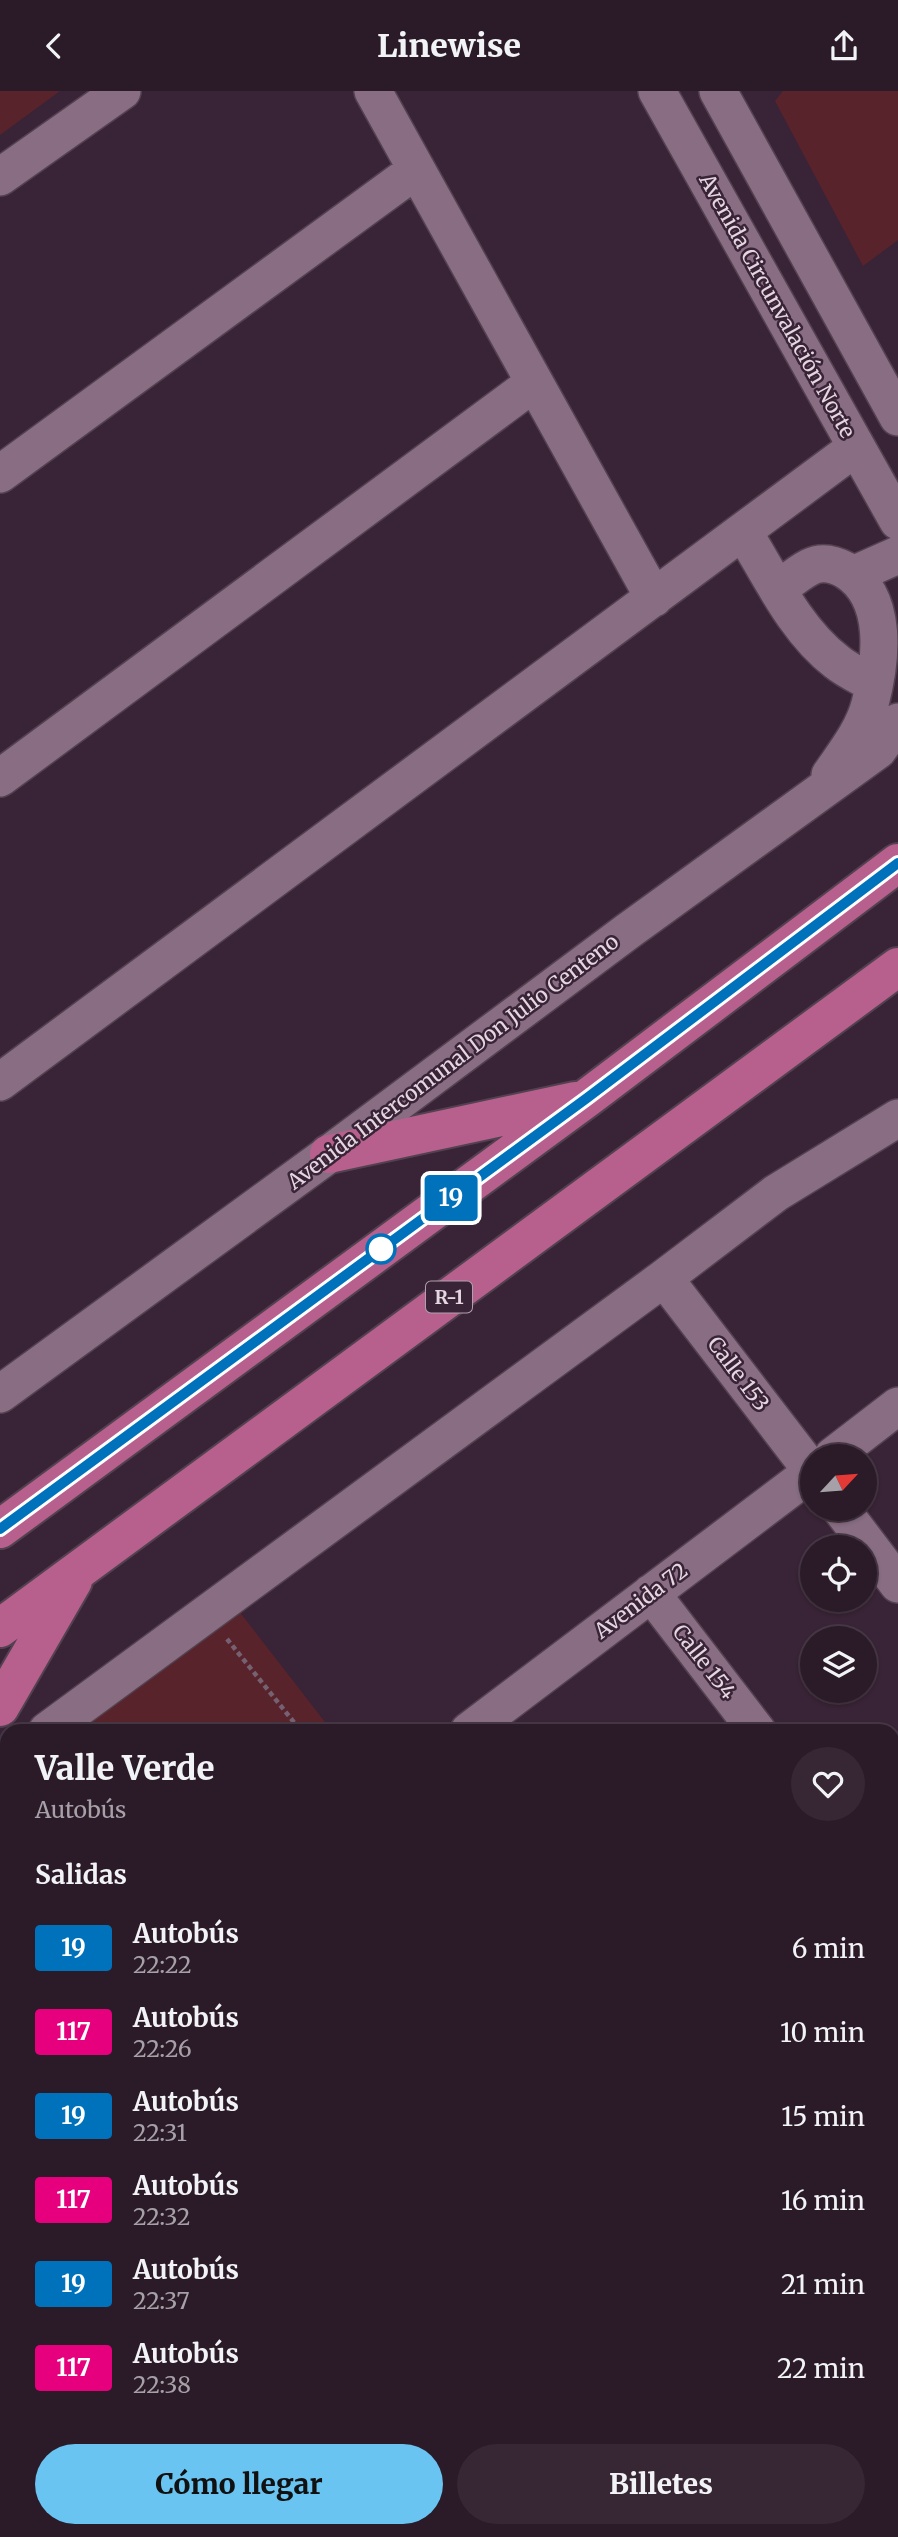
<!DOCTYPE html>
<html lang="es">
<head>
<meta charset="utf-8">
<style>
	body { margin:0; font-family:Merriweather,serif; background:#372734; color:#f1f3f6; height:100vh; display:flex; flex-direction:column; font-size:26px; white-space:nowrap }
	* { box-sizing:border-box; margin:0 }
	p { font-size:23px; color:#a6a1a8 }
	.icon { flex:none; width:38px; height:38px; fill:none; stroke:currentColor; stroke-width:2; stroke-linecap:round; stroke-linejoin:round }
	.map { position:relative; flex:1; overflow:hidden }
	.panel { position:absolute; left:0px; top:1633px; width:900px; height:814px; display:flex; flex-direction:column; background:#2b1a28; border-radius:21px 21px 0 0; box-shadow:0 2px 5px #0004,0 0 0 2px #473845 }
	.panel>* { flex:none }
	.badge { padding:0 14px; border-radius:5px; font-size:24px; line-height:46px }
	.needle { width:46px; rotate:64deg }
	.buttons { position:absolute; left:800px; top:1353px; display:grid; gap:14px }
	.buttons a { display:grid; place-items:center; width:77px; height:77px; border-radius:50%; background:#2b1a28; box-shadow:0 2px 5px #0004,0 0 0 2px #473845; font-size:35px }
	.map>.badge { position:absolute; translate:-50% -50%; box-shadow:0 0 0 4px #fff }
	h2 { padding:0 35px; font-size:26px; line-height:63px }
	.round { display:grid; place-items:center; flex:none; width:74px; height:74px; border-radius:37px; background:#372734 }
	.summary { display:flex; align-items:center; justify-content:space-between; height:119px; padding:0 35px }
	h1 { font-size:33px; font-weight:800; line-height:52px }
	.cta { display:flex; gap:14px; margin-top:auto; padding:14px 35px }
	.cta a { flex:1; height:80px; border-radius:42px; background:#69c4f1; color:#111; font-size:28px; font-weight:800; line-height:80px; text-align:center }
	.cta a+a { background:#372734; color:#f1f3f6 }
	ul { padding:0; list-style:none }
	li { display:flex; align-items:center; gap:21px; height:84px; padding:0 35px }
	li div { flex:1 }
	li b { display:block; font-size:26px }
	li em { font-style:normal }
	li .badge { min-width:77px; font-weight:700; text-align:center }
	header { display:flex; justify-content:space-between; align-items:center; height:91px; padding:0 35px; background:#2b1a28; font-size:32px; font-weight:800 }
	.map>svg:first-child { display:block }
	.green { fill:#59232c }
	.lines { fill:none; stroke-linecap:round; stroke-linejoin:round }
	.minor-casing { stroke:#534150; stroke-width:40 }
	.major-casing { stroke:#534150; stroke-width:42 }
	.path { stroke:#756172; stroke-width:4.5; stroke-dasharray:5 3.5; stroke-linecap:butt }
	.minor { stroke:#886d83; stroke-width:37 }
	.major { stroke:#b7608e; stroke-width:38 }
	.line-casing { stroke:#fff; stroke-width:16 }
	.line { stroke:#0072bc; stroke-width:10 }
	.stop-dot { fill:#fff; stroke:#0072bc; stroke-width:3.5 }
	.labels { text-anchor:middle; stroke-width:5; stroke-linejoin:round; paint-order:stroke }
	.shield { fill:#392336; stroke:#b1a0ae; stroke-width:2 }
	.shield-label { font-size:19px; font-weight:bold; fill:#e5d6e2 }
	.street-label { font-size:21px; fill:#e5d6e2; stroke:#392336 }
</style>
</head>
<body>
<header><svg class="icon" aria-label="back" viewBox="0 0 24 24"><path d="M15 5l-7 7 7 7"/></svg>Linewise<svg class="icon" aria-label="share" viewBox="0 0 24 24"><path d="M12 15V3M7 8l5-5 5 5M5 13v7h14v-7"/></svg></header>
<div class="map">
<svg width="898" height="2446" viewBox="0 0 898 2446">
	<rect width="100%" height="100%" fill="#392336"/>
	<path class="green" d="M0 0H60L0 44Z
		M783 0H898V149L863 175 775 10Z
		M235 1515 332 1640H69Z
		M7 1687V1764L0 1755V1692Z
		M523 2440H827L832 2446H528Z"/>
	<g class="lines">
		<defs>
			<path id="minor" d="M373 0 654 507
				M657 0 898 430
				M718 0 898 326
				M0 86 122 0
				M0 383 416 79
				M743 440C770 484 795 539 837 571 848 580 862 586 874 593
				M853 484 898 464
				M779 498C788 491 798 482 810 476 822 470 834 473 845 479 890 506 881 571 870 613 863 640 845 662 830 684
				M0 687 534 292
				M0 991 855 357
				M664 1187 812 1380
				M0 1303 329 1063 628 840 878 659 898 631
				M833 1365 898 1315
				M841 1418 898 1493
				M651 1502 757 1640
				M47 1640 664 1187 776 1102 898 1027
				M469 1640 812 1381
				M0 1674 7 1669
				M0 1786 7 1795
				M892 1817 898 1824
				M892 2068 898 2064
				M0 2149 7 2158
				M892 2348 898 2343
				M221 2440 226 2446
				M500 2440 505 2446
				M765 2446 773 2440"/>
			<path id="major" d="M329 1063 575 1010
				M0 1438 587 1007 898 772
				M0 1537 898 876
				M0 1616 73 1490"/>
		</defs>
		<use href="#minor" class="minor-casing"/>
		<use href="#major" class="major-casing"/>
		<path class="path" d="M227 1548 301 1640
			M679 2440 683 2446"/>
		<use href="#minor" class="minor"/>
		<use href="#major" class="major"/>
	</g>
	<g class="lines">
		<defs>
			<path id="line" d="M0 1438 587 1007 898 772"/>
		</defs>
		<use href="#line" class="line-casing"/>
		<use href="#line" class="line"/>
	</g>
	<circle class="stop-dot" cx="381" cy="1158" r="14"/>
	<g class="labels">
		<rect class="shield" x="426" y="1190.5" width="46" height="31" rx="5"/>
		<g class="shield-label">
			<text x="449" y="1213">R-1</text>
		</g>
		<g class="street-label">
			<text transform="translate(777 215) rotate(61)" y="7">Avenida Circunvalación Norte</text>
			<text transform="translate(453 971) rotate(-37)" y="7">Avenida Intercomunal Don Julio Centeno</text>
			<text transform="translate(738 1283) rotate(53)" y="7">Calle 153</text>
			<text transform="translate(641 1510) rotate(-37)" y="7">Avenida 72</text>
			<text transform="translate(704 1571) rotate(52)" y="7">Calle 154</text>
		</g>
	</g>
</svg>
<div class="buttons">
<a><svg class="needle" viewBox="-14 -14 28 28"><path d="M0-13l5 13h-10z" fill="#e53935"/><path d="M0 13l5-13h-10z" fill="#a6a1a8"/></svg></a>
<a><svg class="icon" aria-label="locate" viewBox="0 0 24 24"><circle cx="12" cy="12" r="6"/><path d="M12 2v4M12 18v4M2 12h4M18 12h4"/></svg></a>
<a><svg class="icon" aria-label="layers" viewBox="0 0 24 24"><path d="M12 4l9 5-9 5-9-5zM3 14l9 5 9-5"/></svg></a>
</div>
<b class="badge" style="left:451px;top:1107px;background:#0072bc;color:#fff">19</b>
<section class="panel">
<div class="summary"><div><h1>Valle Verde</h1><p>Autobús</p></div><a class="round"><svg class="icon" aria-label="heart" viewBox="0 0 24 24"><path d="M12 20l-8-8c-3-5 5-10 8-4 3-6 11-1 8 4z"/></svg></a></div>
<h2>Salidas</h2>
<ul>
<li><span class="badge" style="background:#0072bc;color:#fff">19</span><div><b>Autobús</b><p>22:22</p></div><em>6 min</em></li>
<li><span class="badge" style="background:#e6007e;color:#fff">117</span><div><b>Autobús</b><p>22:26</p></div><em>10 min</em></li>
<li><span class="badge" style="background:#0072bc;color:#fff">19</span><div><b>Autobús</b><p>22:31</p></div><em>15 min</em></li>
<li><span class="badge" style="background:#e6007e;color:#fff">117</span><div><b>Autobús</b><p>22:32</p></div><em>16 min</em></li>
<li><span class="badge" style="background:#0072bc;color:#fff">19</span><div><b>Autobús</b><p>22:37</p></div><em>21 min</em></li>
<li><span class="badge" style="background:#e6007e;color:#fff">117</span><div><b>Autobús</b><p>22:38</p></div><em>22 min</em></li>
</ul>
<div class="cta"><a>Cómo llegar</a><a>Billetes</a></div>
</section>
</div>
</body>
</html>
